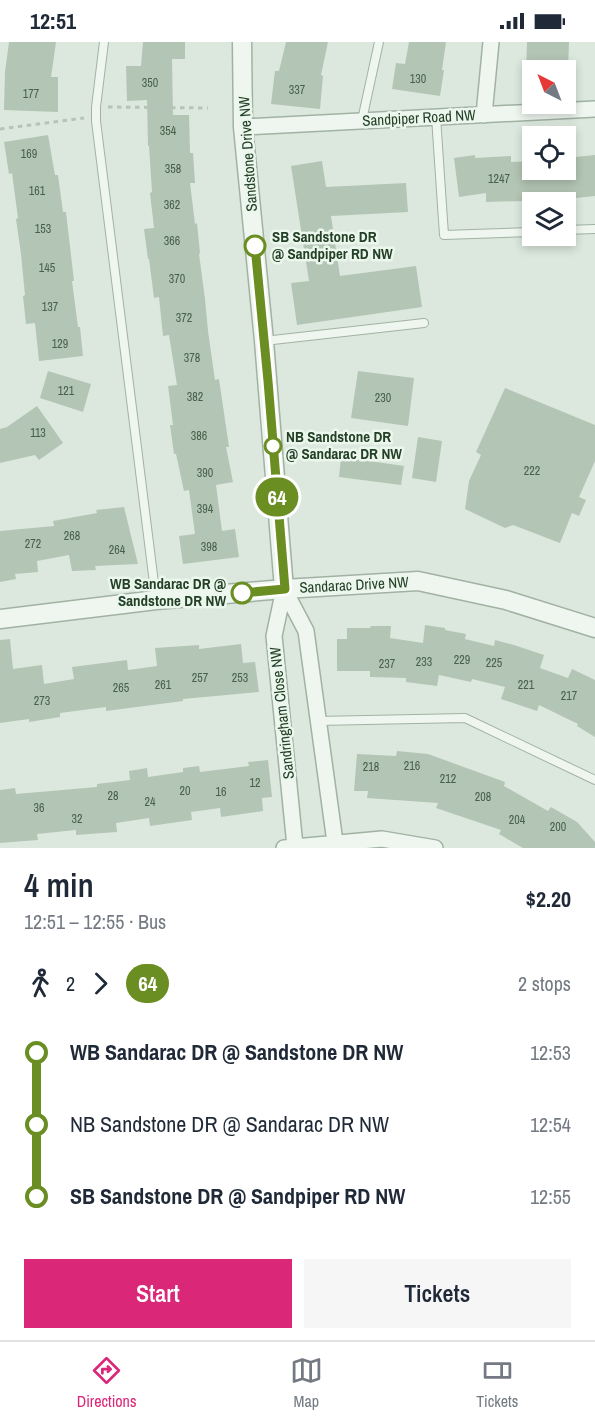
<!DOCTYPE html>
<html lang="en">
<head>
<meta charset="utf-8">
<style>
	body { margin:0; font-family:"Archivo Narrow",sans-serif; background:#f6f6f7; color:#1f2937; height:100vh; display:flex; flex-direction:column; font-size:22px; white-space:nowrap }
	* { box-sizing:border-box; margin:0 }
	p { font-size:20px; color:#747a83 }
	.icon { flex:none; width:33px; height:33px; fill:none; stroke:currentColor; stroke-width:2; stroke-linecap:round; stroke-linejoin:round }
	.map { position:relative; height:806px; overflow:hidden }
	.side { display:flex; flex-direction:column; background:#fff; flex:1 }
	.side>* { flex:none }
	.badge { padding:0 12px; border-radius:20px; font-size:21px; line-height:39px }
	.needle { width:39px; rotate:318deg }
	.buttons { position:absolute; left:522px; top:18px; display:grid; gap:12px }
	.buttons a { display:grid; place-items:center; width:54px; height:54px; border-radius:0px; background:#fff; box-shadow:0 3px 9px #0003; font-size:30px }
	.map>.badge { position:absolute; translate:-50% -50%; box-shadow:0 0 0 3px #fff }
	.legs { display:flex; align-items:center; gap:9px; height:66px; padding:0 24px; font-size:20px }
	.legs p { margin-inline-start:auto }
	.overview { display:flex; align-items:center; justify-content:space-between; height:102px; padding:0 24px }
	h1 { font-size:33px; font-weight:600; line-height:45px }
	.primary-button { display:flex; gap:12px; margin-top:auto; padding:12px 24px }
	.primary-button a { flex:1; height:69px; border-radius:0px; background:#db2777; color:#fff; font-size:24px; font-weight:600; line-height:69px; text-align:center }
	.primary-button a+a { background:#f6f6f7; color:#1f2937 }
	ul { padding:0 24px; list-style:none }
	li { display:flex; align-items:center; gap:21px; height:72px; font-size:22px }
	li i { display:grid; place-items:center; width:9px; height:100%; margin:0 8px; background:currentColor }
	li i::after { content:''; width:15px; height:15px; margin:-8px; border:4px solid; border-radius:50%; background:#fff }
	li p { margin-inline-start:auto }
	li:first-child i { background:linear-gradient(#0000 50%,currentColor 0) }
	li:last-child i { background:linear-gradient(currentColor 50%,#0000 0) }
	.status { display:flex; justify-content:space-between; align-items:center; height:42px; padding:0 30px; background:#fff; direction:ltr }
	.status svg { height:16px; fill:currentColor }
	.menu { display:flex; justify-content:space-around; align-items:center; height:84px; border-top:2px solid #e0e1e3; background:#fff; font-size:16px; color:#747a83 }
	.menu a { display:grid; justify-items:center; gap:3px }
	.menu .active { color:#db2777 }
	.map>svg:first-child { display:block }
	.building { fill:#b3c5b5 }
	.lines { fill:none; stroke-linecap:round; stroke-linejoin:round }
	.service-casing { stroke:#a1b2a3; stroke-width:10 }
	.minor-casing { stroke:#a1b2a3; stroke-width:18 }
	.tertiary-casing { stroke:#a1b2a3; stroke-width:21 }
	.path { stroke:#b6c3b8; stroke-width:3; stroke-dasharray:4.5 4.5; stroke-linecap:butt }
	.service { stroke:#eff6f0; stroke-width:8 }
	.minor { stroke:#eff6f0; stroke-width:15 }
	.tertiary { stroke:#eff6f0; stroke-width:18 }
	.line-1-casing { stroke:#fff; stroke-width:14 }
	.line-1 { stroke:#6b8e23; stroke-width:9 }
	.stop-1-dot { fill:#fff; stroke:#6b8e23; stroke-width:3 }
	.labels { text-anchor:middle; stroke-width:5; stroke-linejoin:round; paint-order:stroke }
	.number-label { font-size:12px; fill:#48614a }
	.street-label { font-size:15px; fill:#244027; stroke:#ebf6ec }
	.stop-label { font-size:15px; font-weight:bold; fill:#244027; stroke:#ebf6ec; text-anchor:start }
</style>
</head>
<body>
<div class="status"><b>12:51</b><svg viewBox="0 0 49 12"><path d="M0 12V9h3v3zM5 12V6h3v6zM10 12V3h3v9zM15 12V0h3v12zM26 1h20v11H26zM47 4h2v5h-2z"/></svg></div>
<div class="map">
<svg width="595" height="806" viewBox="0 0 595 806">
	<rect width="100%" height="100%" fill="#dce8dd"/>
	<path class="building" d="M9 0H56L51 35H58V70L4 68 5 30Z
		M143 0H185V17H172L173 73H189L190 111H193L195 141H190L195 182 197 181 200 211 199 212 205 257 208 289 215 338 219 337 229 405H226L233 440 216 443 222 489 235 487 239 515 183 522 179 494 195 492 189 448 184 449 176 412H174L170 383H173L168 344 177 343 169 293 163 294 159 255 154 256 149 217H148L144 187 154 186 150 151 152 150 149 104H148L147 58 127 59 126 24H141Z
		M286 0H328L321 33 323 34 320 67 271 62 275 29H279Z
		M409 0H446L442 28H444L440 54 392 47 396 21 405 22Z
		M527 0H569L568 28H526Z
		M48 93 55 133H58L63 170H66L74 239H72L78 285H80L83 314 39 319 35 281 26 282 23 254 25 253 21 212 16 177 18 176 12 131 9 132 4 100Z
		M475 113V116L511 114V120L532 119V128H566V116L595 113V154L547 159V160H523V159L486 160V151L459 155 454 116Z
		M322 119 326 145 406 141 408 170 331 174 340 234 416 224 422 265 297 283 291 241 309 239 291 124Z
		M48 329 91 342 83 370 40 356Z
		M358 329 414 336 408 384 351 376Z
		M505 346 595 383V419L579 455 586 458 579 474 572 471 560 501 513 483 505 486 465 467 469 439 481 413 476 410Z
		M37 364 63 401 39 418 35 413 0 421V387L7 385Z
		M418 395 442 399 436 440 412 436Z
		M341 415 404 424 401 443 339 435Z
		M124 465 138 522 95 524 96 528 72 529 69 513 37 519 38 530 15 532 16 537 0 540V489L54 484 53 479 97 471 96 468Z
		M425 583 445 586V588L466 592 465 597 494 604 495 598 514 603 544 613 540 626 568 636 572 627 595 638V695L577 684 578 682 539 663 537 669 501 657 505 645 472 637 471 640 439 633 437 644 406 640V636L370 635V629H337V597H347V586H370L371 584H391L390 596 423 601Z
		M10 597 13 627 42 623 44 642 74 637 72 625 127 618 128 628 157 624 155 606 199 603V607L241 602 243 621 255 620 259 650 183 657V659L106 669V665L60 671V675L29 680V677L0 681V598Z
		M397 709 428 712 505 740 504 744 548 769 551 765 577 780 595 800V806H523L499 792 501 788 436 766 438 761 367 756 368 749H354L357 712 396 714Z
		M268 718 272 755 262 756 263 769 221 775 220 766 191 770 192 778 150 784 149 776 116 781 117 790 76 793V788L37 792 38 798 0 801V748L15 746 16 752 97 745V742L130 738 129 729 147 726 148 735 183 730V726L199 724 200 730 249 724 248 720Z"/>
	<g class="lines">
		<defs>
			<path id="service" d="M104 0 96 65V79L156 557
				M436 75 444 193 532 190
				M362 78 379 0
				M566 188 595 187
				M264 299 424 281
				M317 679 465 676 595 738"/>
			<path id="minor" d="M484 73 491 0
				M243 85 595 67
				M284 547 306 589 335 800
				M284 547 274 594 295 804
				M284 806 382 797 435 806"/>
			<path id="tertiary" d="M242 0 243 85 264 299 284 547
				M0 577 156 558 284 547 418 539 506 558 595 586"/>
		</defs>
		<use href="#service" class="service-casing"/>
		<use href="#minor" class="minor-casing"/>
		<use href="#tertiary" class="tertiary-casing"/>
		<path class="path" d="M108 65 208 66
			M0 87 84 76"/>
		<use href="#service" class="service"/>
		<use href="#minor" class="minor"/>
		<use href="#tertiary" class="tertiary"/>
	</g>
	<g class="lines">
		<defs>
			<path id="line-1" d="M242 551 285 547 268 339 255 204"/>
		</defs>
		<use href="#line-1" class="line-1-casing"/>
		<use href="#line-1" class="line-1"/>
	</g>
	<g class="stop-1-dot">
		<circle cx="255" cy="204" r="10"/>
		<circle cx="273" cy="404" r="8"/>
		<circle cx="242" cy="551" r="10"/>
	</g>
	<g class="labels">
		<g class="number-label">
			<text x="418" y="41">130</text>
			<text x="150" y="45">350</text>
			<text x="297" y="52">337</text>
			<text x="31" y="56">177</text>
			<text x="168" y="93">354</text>
			<text x="29" y="116">169</text>
			<text x="173" y="131">358</text>
			<text x="499" y="141">1247</text>
			<text x="37" y="153">161</text>
			<text x="172" y="167">362</text>
			<text x="43" y="191">153</text>
			<text x="172" y="203">366</text>
			<text x="47" y="230">145</text>
			<text x="177" y="241">370</text>
			<text x="50" y="269">137</text>
			<text x="184" y="280">372</text>
			<text x="60" y="306">129</text>
			<text x="192" y="320">378</text>
			<text x="66" y="353">121</text>
			<text x="195" y="359">382</text>
			<text x="383" y="360">230</text>
			<text x="38" y="395">113</text>
			<text x="199" y="398">386</text>
			<text x="532" y="433">222</text>
			<text x="205" y="435">390</text>
			<text x="205" y="471">394</text>
			<text x="72" y="498">268</text>
			<text x="33" y="506">272</text>
			<text x="209" y="509">398</text>
			<text x="117" y="512">264</text>
			<text x="462" y="622">229</text>
			<text x="424" y="624">233</text>
			<text x="494" y="625">225</text>
			<text x="387" y="626">237</text>
			<text x="200" y="640">257</text>
			<text x="240" y="640">253</text>
			<text x="163" y="647">261</text>
			<text x="526" y="647">221</text>
			<text x="121" y="650">265</text>
			<text x="569" y="658">217</text>
			<text x="42" y="663">273</text>
			<text x="412" y="728">216</text>
			<text x="371" y="729">218</text>
			<text x="448" y="741">212</text>
			<text x="255" y="745">12</text>
			<text x="185" y="753">20</text>
			<text x="221" y="754">16</text>
			<text x="113" y="758">28</text>
			<text x="483" y="759">208</text>
			<text x="150" y="764">24</text>
			<text x="39" y="770">36</text>
			<text x="77" y="781">32</text>
			<text x="517" y="782">204</text>
			<text x="558" y="789">200</text>
		</g>
		<g class="street-label">
			<text transform="translate(419 76) rotate(-3)" y="5">Sandpiper Road NW</text>
			<text transform="translate(248 112) rotate(-94)" y="5">Sandstone Drive NW</text>
			<text transform="translate(354 543) rotate(-3)" y="5">Sandarac Drive NW</text>
			<text transform="translate(282 671) rotate(-96)" y="5">Sandringham Close NW</text>
		</g>
		<g class="stop-label">
			<text x="272" y="200">SB Sandstone DR<tspan x="272" dy="17">@ Sandpiper RD NW</tspan></text>
			<text x="286" y="400">NB Sandstone DR<tspan x="286" dy="17">@ Sandarac DR NW</tspan></text>
			<text x="226" y="547" text-anchor="end">WB Sandarac DR @<tspan x="226" dy="17">Sandstone DR NW</tspan></text>
		</g>
	</g>
</svg>
<div class="buttons">
<a><svg class="needle" viewBox="-14 -14 28 28"><path d="M0-13l5 13h-10z" fill="#e53935"/><path d="M0 13l5-13h-10z" fill="#747a83"/></svg></a>
<a><svg class="icon" aria-label="locate" viewBox="0 0 24 24"><circle cx="12" cy="12" r="6"/><path d="M12 2v4M12 18v4M2 12h4M18 12h4"/></svg></a>
<a><svg class="icon" aria-label="layers" viewBox="0 0 24 24"><path d="M12 4l9 5-9 5-9-5zM3 14l9 5 9-5"/></svg></a>
</div>
<b class="badge" style="left:277px;top:455px;background:#6b8e23;color:#fff">64</b>
</div>
<section class="side">
<div class="overview"><div><h1>4 min</h1><p>12:51 – 12:55 · Bus</p></div><b>$2.20</b></div>
<div class="legs"><svg class="icon" aria-label="walk" viewBox="0 0 24 24"><circle cx="13" cy="4" r="2"/><path d="M13 8l-2 6 4 7M11 14l-3 7M7 12l3-4h3l4 4"/></svg>2<svg class="icon" aria-label="forward" viewBox="0 0 24 24"><path d="M9 5l7 7-7 7"/></svg><b class="badge" style="background:#6b8e23;color:#fff">64</b><p>2 stops</p></div>
<ul>
<li><i style="color:#6b8e23"></i><b>WB Sandarac DR @ Sandstone DR NW</b><p>12:53</p></li>
<li><i style="color:#6b8e23"></i><span>NB Sandstone DR @ Sandarac DR NW</span><p>12:54</p></li>
<li><i style="color:#6b8e23"></i><b>SB Sandstone DR @ Sandpiper RD NW</b><p>12:55</p></li>
</ul>
<div class="primary-button"><a>Start</a><a>Tickets</a></div>
</section>
<nav class="menu">
<a class="active"><svg class="icon" aria-label="directions" viewBox="0 0 24 24"><path d="M12 3l9 9-9 9-9-9zM9 14v-3h6M13 9l2 2-2 2"/></svg>Directions</a>
<a><svg class="icon" aria-label="map" viewBox="0 0 24 24"><path d="M3 6l6-2 6 2 6-2v14l-6 2-6-2-6 2zM9 4v14M15 6v14"/></svg>Map</a>
<a><svg class="icon" aria-label="tickets" viewBox="0 0 24 24"><path d="M3 7h18v10H3zM15 7v10"/></svg>Tickets</a>
</nav>
</body>
</html>
